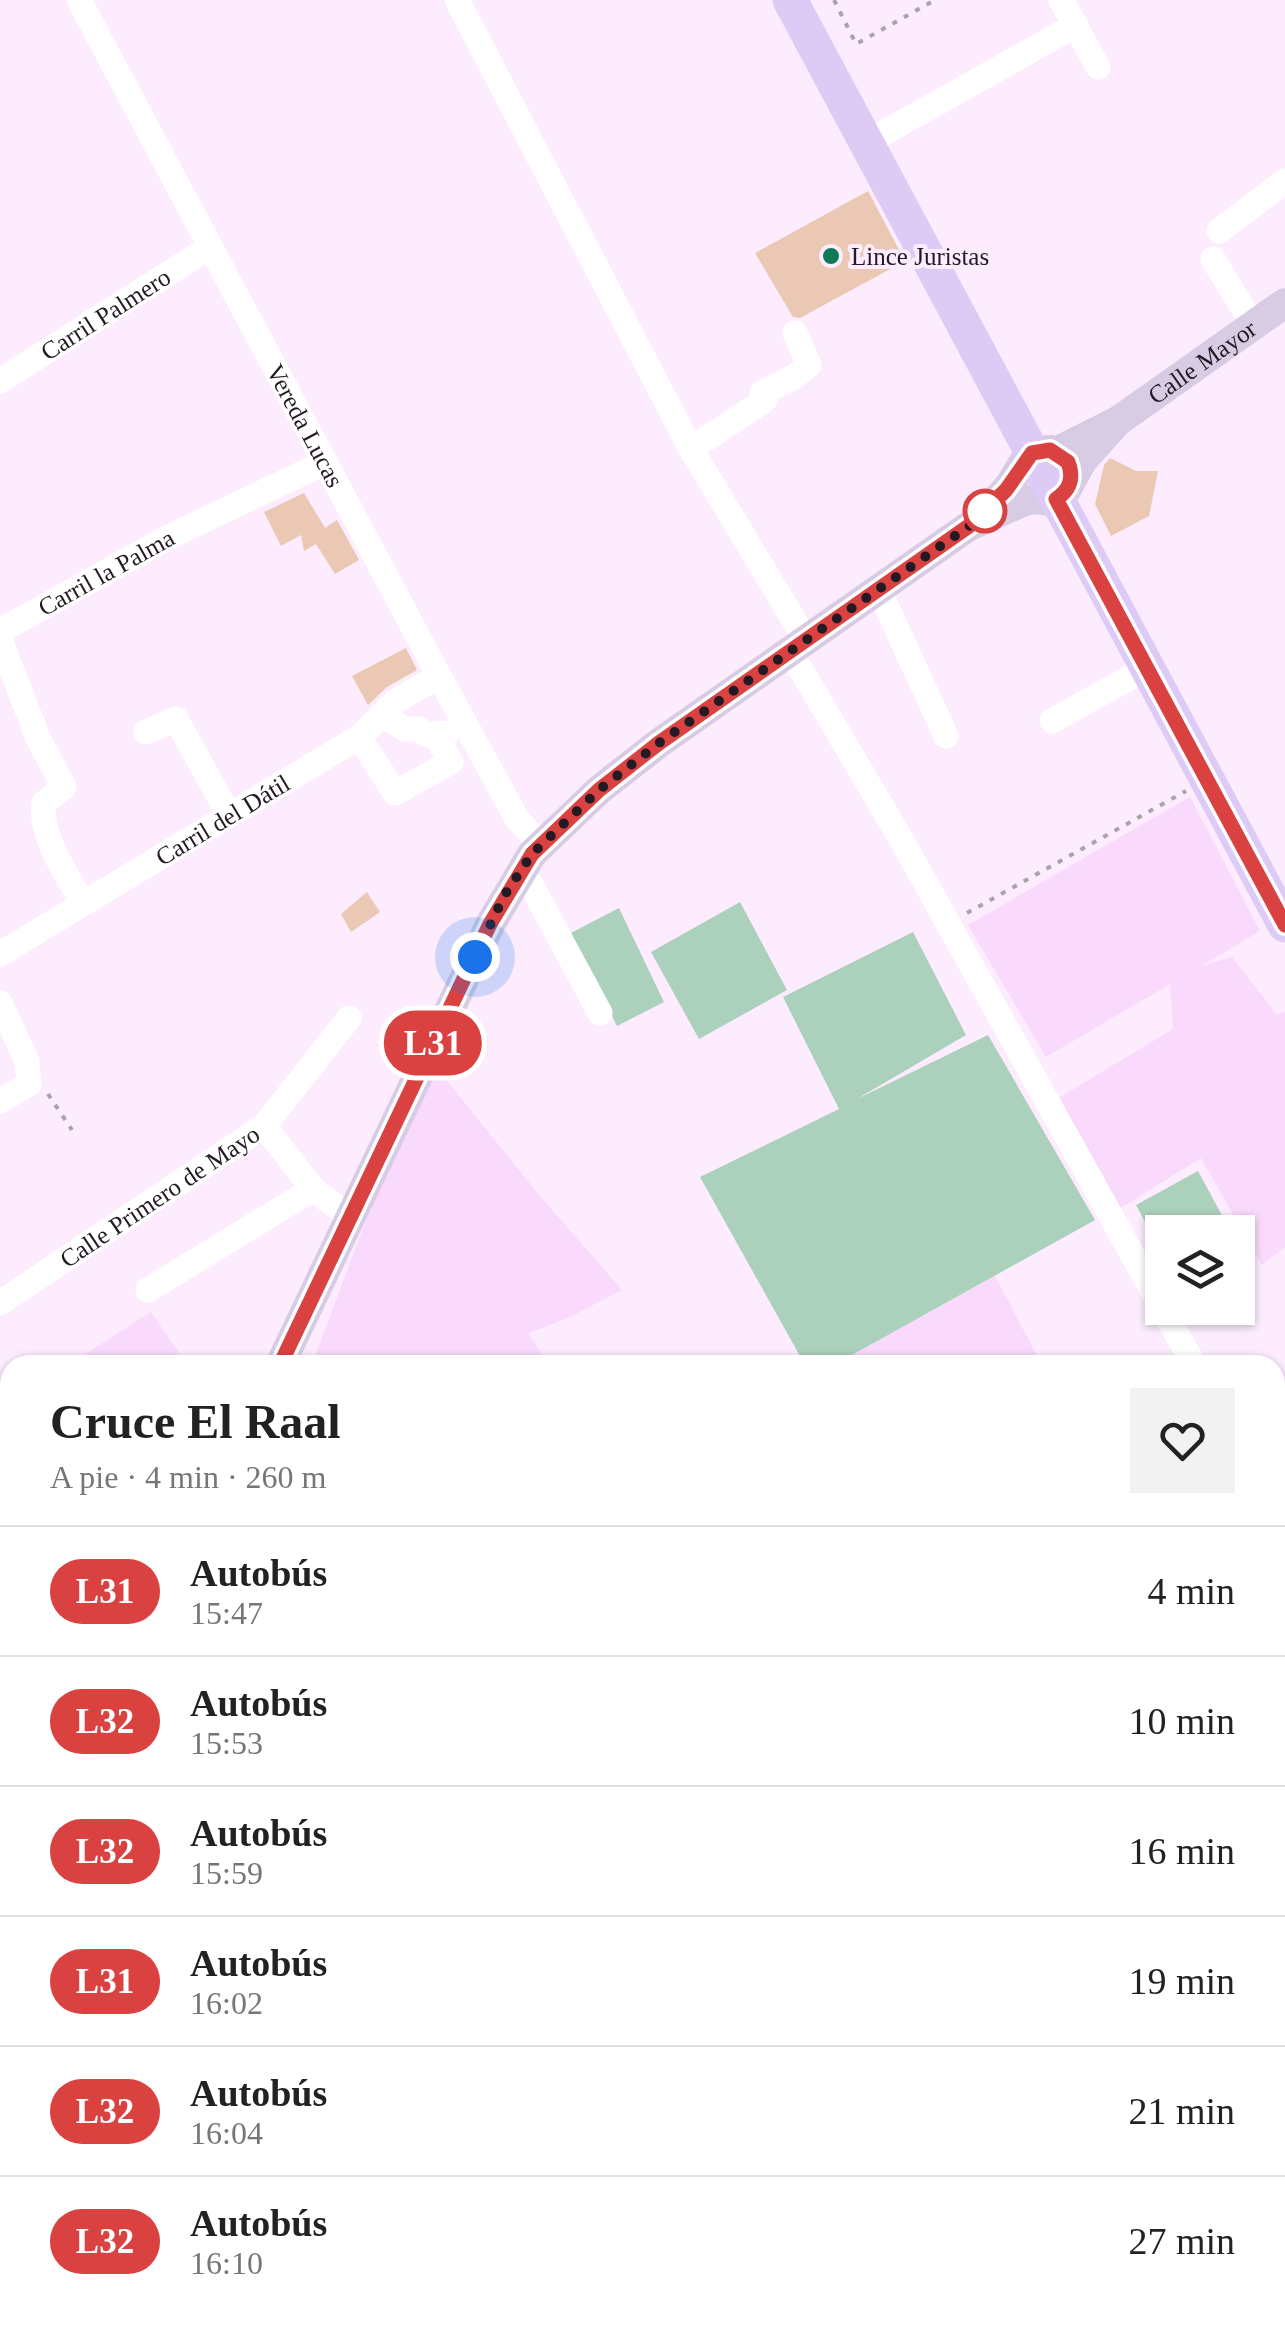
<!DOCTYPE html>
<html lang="es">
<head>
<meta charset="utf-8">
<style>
	body { margin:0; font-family:Georgia,serif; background:#f2f2f2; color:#222; height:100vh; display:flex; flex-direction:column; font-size:38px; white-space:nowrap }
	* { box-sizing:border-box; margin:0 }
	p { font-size:32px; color:#767676 }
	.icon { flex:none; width:55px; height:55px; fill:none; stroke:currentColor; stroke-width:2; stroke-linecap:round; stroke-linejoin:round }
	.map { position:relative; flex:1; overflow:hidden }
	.details { position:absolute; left:0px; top:1355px; width:1285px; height:970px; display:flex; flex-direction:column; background:#fff; border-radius:30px 30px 0 0; box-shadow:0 2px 8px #0004 }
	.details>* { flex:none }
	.badge { padding:0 20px; border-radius:32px; font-size:35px; line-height:65px }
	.fabs { position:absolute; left:1145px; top:1215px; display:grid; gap:20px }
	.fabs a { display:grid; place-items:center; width:110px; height:110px; border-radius:0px; background:#fff; box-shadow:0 2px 8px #0004; font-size:50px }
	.you { position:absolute; width:50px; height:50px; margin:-25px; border:8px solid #fff; border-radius:50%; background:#1a73e8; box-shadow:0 0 0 15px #1a73e833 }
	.map>.badge { position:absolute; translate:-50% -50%; box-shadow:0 0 0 5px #fff }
	.round { display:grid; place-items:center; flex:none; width:105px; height:105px; border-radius:0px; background:#f2f2f2 }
	.headline { display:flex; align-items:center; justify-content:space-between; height:170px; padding:0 50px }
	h1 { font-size:48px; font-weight:700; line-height:75px }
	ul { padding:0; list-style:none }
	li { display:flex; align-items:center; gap:30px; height:130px; padding:0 50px; border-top:2px solid #e0e0e0 }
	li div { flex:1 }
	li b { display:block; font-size:38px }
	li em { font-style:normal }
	li .badge { min-width:110px; font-weight:700; text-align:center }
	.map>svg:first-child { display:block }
	.built { fill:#f9d9fc }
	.green { fill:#abd0bc }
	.building { fill:#eac8b3 }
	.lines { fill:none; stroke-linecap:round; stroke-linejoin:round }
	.path { stroke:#aea0af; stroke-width:4; stroke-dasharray:5 8; stroke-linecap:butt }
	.minor { stroke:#fff; stroke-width:25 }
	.major { stroke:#d7cce4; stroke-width:30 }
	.highway { stroke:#ddcbf5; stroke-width:35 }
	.line-casing { stroke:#fff; stroke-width:22 }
	.line { stroke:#da4241; stroke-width:15 }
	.walk { stroke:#231a24; stroke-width:10; stroke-dasharray:0 18 }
	.poi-dot { fill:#0e7953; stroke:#fcecfe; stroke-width:4 }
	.stop-dot { fill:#fff; stroke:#da4241; stroke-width:5 }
	.labels { text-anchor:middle; stroke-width:8; stroke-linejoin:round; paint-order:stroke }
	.poi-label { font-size:25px; fill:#231a24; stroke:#fcecfe; text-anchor:start }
	.street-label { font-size:25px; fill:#231a24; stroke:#fcecfe }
</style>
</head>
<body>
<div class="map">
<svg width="1285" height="2325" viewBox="0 0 1285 2325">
	<rect width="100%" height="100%" fill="#fcecfe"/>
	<path class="built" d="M1190 797 1260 931 1201 966 1232 957 1277 1015 1285 1011V1247L1262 1265 1201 1158 1119 1209 1057 1099 1173 1029 1170 984 1046 1057 968 925Z
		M427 1056 539 1195 622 1290 568 1318 528 1333 549 1365H312Z
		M995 1276 1042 1365H834Z
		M151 1312 187 1365H68Z
		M10 1402V1696L0 1681V1409Z
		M1275 1545 1285 1562V2325H1162L1157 2315H1275Z
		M17 2315H202L182 2325H22Z"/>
	<path class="green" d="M740 902 787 990 699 1039 651 952Z
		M619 908 664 1002 617 1026 571 933Z
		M913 932 966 1035 857 1099 988 1035 1095 1220 834 1365H805L700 1177 839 1109 783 997Z
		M1198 1171 1231 1232H1162V1254L1136 1205Z"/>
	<path class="building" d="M868 191 905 261 800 318 793 317 755 253Z
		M1110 458 1136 471H1158L1149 516 1111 536 1095 504 1104 465Z
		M304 493 325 528 337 520 359 560 335 574 316 544 304 551 301 535 281 546 264 512Z
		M406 648 417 670 387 687 368 705 352 676Z
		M367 892 380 912 351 932 341 914Z"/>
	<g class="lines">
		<path class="path" d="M834 0 856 44 935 0
			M967 913 1186 791
			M48 1094 72 1130"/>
		<g class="minor">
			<path id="s1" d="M79 0 439 676 517 819 540 844"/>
			<path d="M457 0 691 449 806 640"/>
			<path d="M1061 0 1098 67"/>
			<path d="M866 143 1076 25"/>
			<path d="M1219 231 1285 181"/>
			<path d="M1213 259 1253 325"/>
			<path id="s2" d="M0 381 210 247"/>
			<path d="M691 449 765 400 762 393 794 377 809 365 795 333"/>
			<path d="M879 590 946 736"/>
			<path d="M790 651 901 839 1194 1365"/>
			<path d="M383 716 405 729H419L427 735 447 733"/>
			<path d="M1052 721 1147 668"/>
			<path d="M146 732 176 719 229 815"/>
			<path d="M359 737 395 793 451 762 435 735"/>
			<path d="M522 868 600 1013"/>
			<path id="s3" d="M83 904C68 875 39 837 44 803L64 787 38 738 2 645V630L169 537 324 463"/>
			<path id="s4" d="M0 954 359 737 396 701 439 676"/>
			<path d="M0 1003 27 1061 29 1084 0 1101"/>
			<path d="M264 1126 349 1018"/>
			<path d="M148 1290 313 1189"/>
			<path id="s5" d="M0 1303 264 1126 313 1189 350 1217"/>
			<path d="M1275 1510 1285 1528"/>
			<path d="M1275 2115 1285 2110"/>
			<path d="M1275 2307 1285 2317"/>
		</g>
		<g class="major">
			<path id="s6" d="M1056 452 1118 421 1285 303"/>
			<path d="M982 514C990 506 998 499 1005 491 1021 473 1022 449 1051 450"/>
			<path d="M280 1365 491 923 532 854 599 790 659 743 969 526 1022 502 1034 499 1051 501 1064 494 1082 461 1118 421"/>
			<path d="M0 1955 10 1934"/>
		</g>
		<path class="highway" d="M790 0 1285 925"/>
	</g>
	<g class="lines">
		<defs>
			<path id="line" d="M280 1365 490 924 532 854 599 790 659 743 969 526 1006 490 1032 453 1050 450 1068 462C1074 478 1070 490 1056 499L1285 925"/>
		</defs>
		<use href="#line" class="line-casing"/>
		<use href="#line" class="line"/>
		<path class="walk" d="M475 957 504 896 532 854 599 790 659 743 969 526 990 515 985 511"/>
	</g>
	<circle class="poi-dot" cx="831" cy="256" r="10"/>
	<circle class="stop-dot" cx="985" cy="511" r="20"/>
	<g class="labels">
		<g class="poi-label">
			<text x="851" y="265">Lince Juristas</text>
		</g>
		<g class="street-label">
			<text dy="9" stroke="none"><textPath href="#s2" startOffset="125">Carril Palmero</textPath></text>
			<text dy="9" stroke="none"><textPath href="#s6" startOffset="172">Calle Mayor</textPath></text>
			<text dy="9" stroke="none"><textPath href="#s1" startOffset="482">Vereda Lucas</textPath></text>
			<text dy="9" stroke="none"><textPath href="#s3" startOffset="425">Carril la Palma</textPath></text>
			<text dy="9" stroke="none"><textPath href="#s4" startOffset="260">Carril del Dátil</textPath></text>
			<text dy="9" stroke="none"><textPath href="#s5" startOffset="192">Calle Primero de Mayo</textPath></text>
		</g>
	</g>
</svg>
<div class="fabs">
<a><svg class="icon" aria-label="layers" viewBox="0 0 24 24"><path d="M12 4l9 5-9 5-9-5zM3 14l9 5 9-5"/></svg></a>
</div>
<div class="you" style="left:475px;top:957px"></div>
<b class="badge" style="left:433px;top:1043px;background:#da4241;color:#fff">L31</b>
<section class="details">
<div class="headline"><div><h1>Cruce El Raal</h1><p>A pie · 4 min · 260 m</p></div><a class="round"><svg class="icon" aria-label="heart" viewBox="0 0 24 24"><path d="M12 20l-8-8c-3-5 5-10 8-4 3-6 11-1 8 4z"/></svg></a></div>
<ul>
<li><span class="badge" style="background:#da4241;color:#fff">L31</span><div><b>Autobús</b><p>15:47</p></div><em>4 min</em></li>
<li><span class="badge" style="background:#da4240;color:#fff">L32</span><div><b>Autobús</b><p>15:53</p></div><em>10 min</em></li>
<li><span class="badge" style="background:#da4241;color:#fff">L32</span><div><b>Autobús</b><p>15:59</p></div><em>16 min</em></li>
<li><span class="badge" style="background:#da4241;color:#fff">L31</span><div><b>Autobús</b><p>16:02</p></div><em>19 min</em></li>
<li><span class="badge" style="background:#da4240;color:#fff">L32</span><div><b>Autobús</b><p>16:04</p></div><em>21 min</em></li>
<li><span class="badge" style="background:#da4241;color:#fff">L32</span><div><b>Autobús</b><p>16:10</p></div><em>27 min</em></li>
</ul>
</section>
</div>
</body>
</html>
